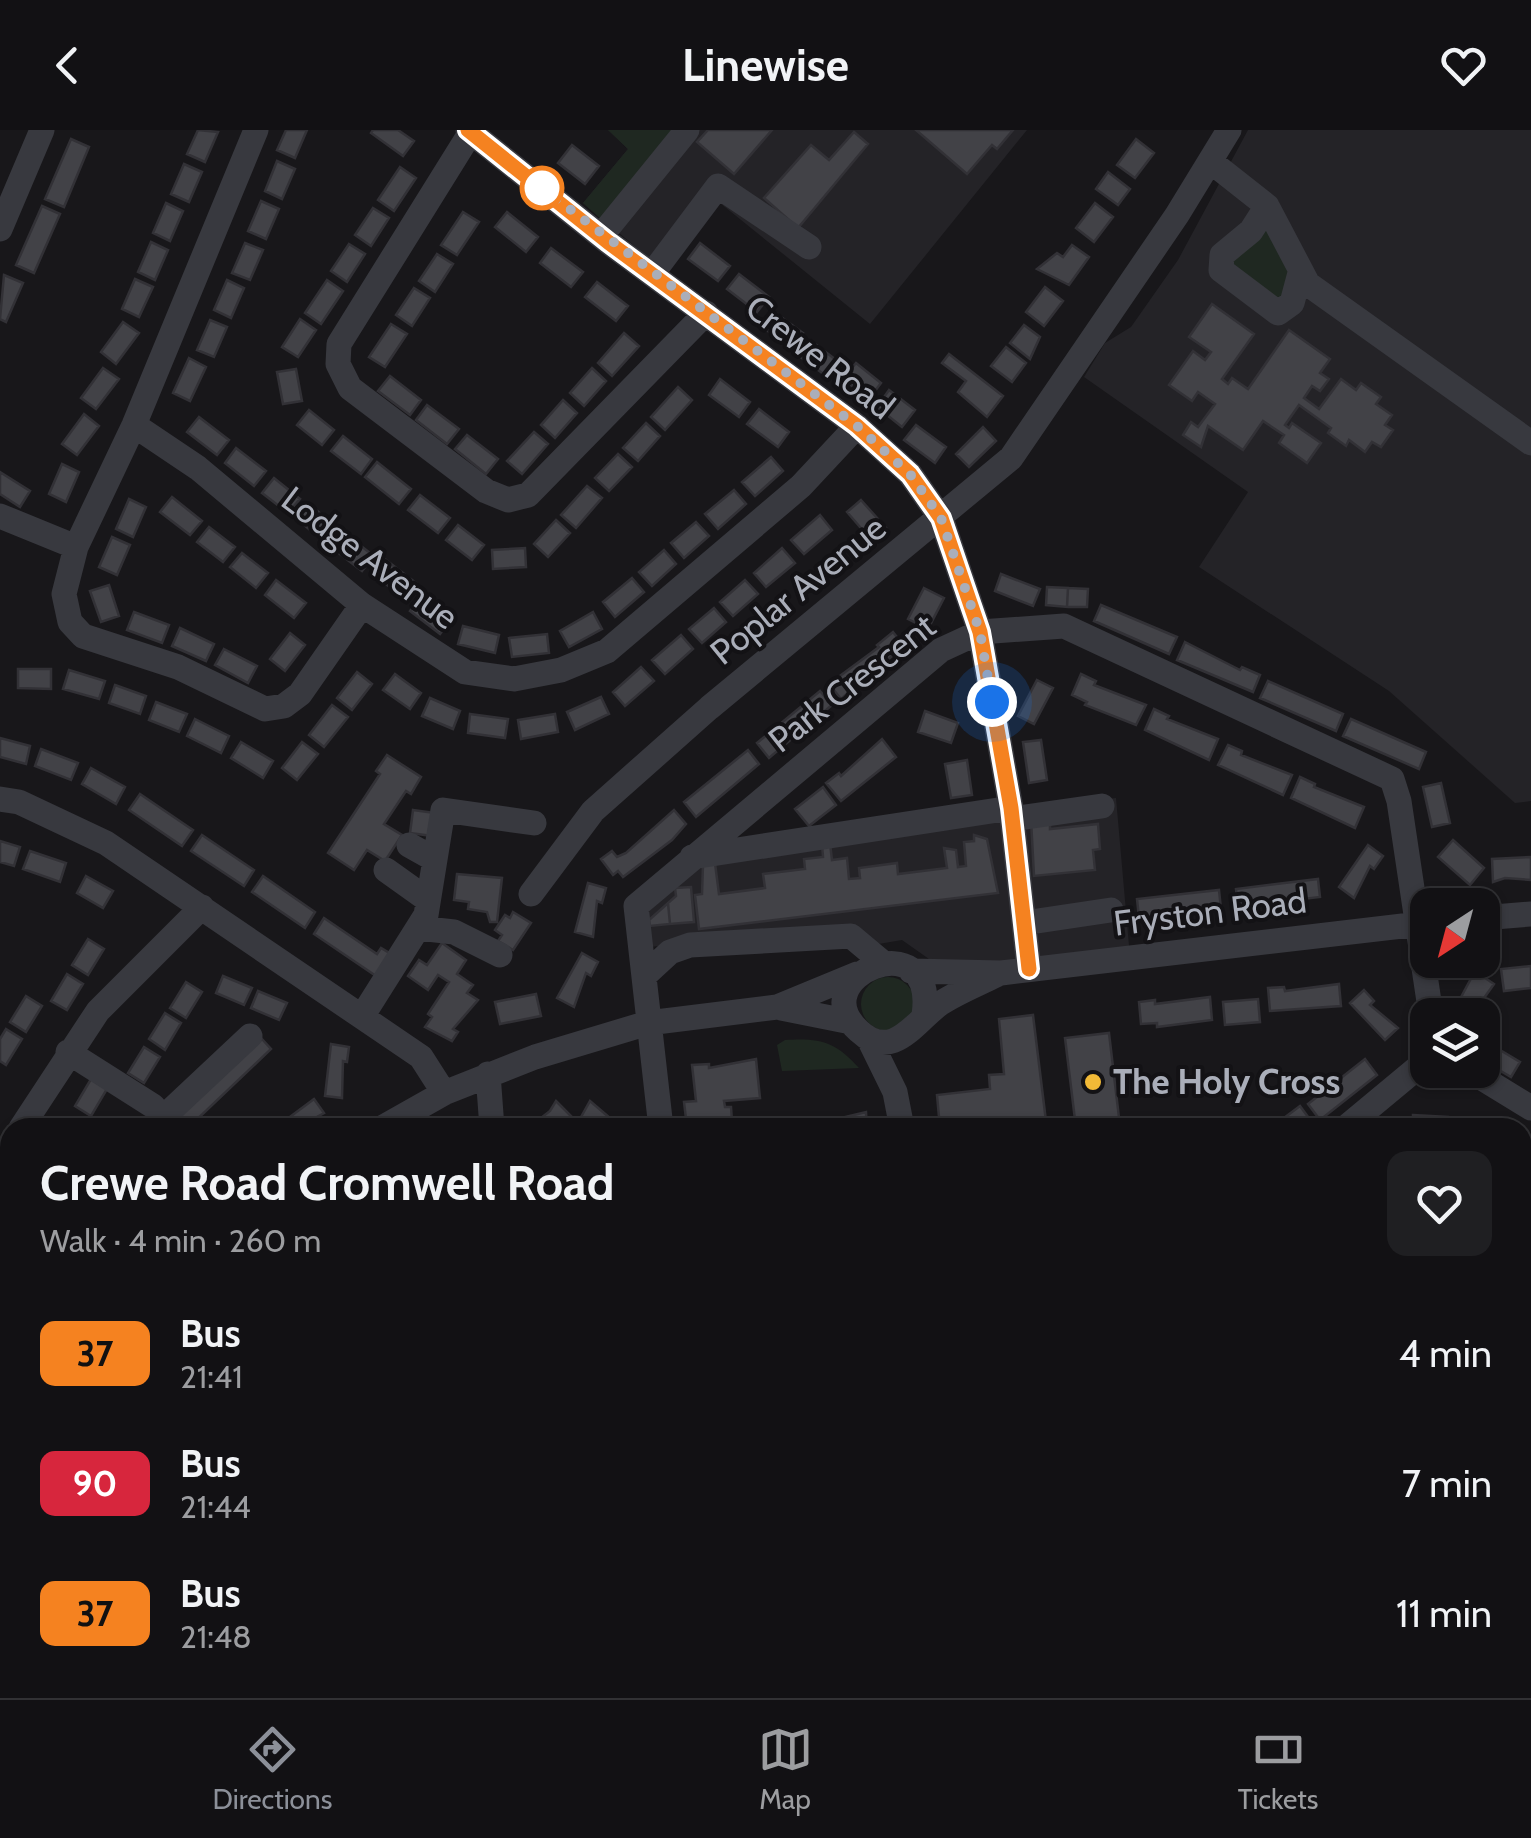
<!DOCTYPE html>
<html lang="en">
<head>
<meta charset="utf-8">
<style>
	body { margin:0; font-family:Cabin,sans-serif; background:#1f1f22; color:#f1f3f6; height:100vh; display:flex; flex-direction:column; font-size:38px; white-space:nowrap }
	* { box-sizing:border-box; margin:0 }
	p { font-size:32px; color:#9c9da0 }
	.icon { flex:none; width:55px; height:55px; fill:none; stroke:currentColor; stroke-width:2; stroke-linecap:round; stroke-linejoin:round }
	.map { position:relative; flex:1; overflow:hidden }
	.drawer { position:absolute; left:0px; top:988px; width:1532px; height:582px; display:flex; flex-direction:column; background:#121114; border-radius:30px 30px 0 0; box-shadow:0 2px 8px #0004,0 0 0 2px #313134 }
	.drawer>* { flex:none }
	.badge { padding:0 20px; border-radius:15px; font-size:35px; line-height:65px }
	.needle { width:65px; rotate:216deg }
	.tools { position:absolute; left:1410px; top:758px; display:grid; gap:20px }
	.tools a { display:grid; place-items:center; width:90px; height:90px; border-radius:20px; background:#121114; box-shadow:0 2px 8px #0004,0 0 0 2px #313134; font-size:50px }
	.you { position:absolute; width:50px; height:50px; margin:-25px; border:8px solid #fff; border-radius:50%; background:#1a73e8; box-shadow:0 0 0 15px #1a73e833 }
	.map>.badge { position:absolute; translate:-50% -50%; box-shadow:0 0 0 5px #fff }
	.round { display:grid; place-items:center; flex:none; width:105px; height:105px; border-radius:20px; background:#1f1f22 }
	.summary { display:flex; align-items:center; justify-content:space-between; height:170px; padding:0 40px }
	h1 { font-size:48px; font-weight:700; line-height:75px }
	ul { padding:0; list-style:none }
	li { display:flex; align-items:center; gap:30px; height:130px; padding:0 40px }
	li div { flex:1 }
	li b { display:block; font-size:38px }
	li em { font-style:normal }
	li .badge { min-width:110px; font-weight:700; text-align:center }
	header { display:flex; justify-content:space-between; align-items:center; height:130px; padding:0 40px; background:#121114; font-size:45px; font-weight:700 }
	.dock { display:flex; justify-content:space-around; align-items:center; height:140px; border-top:2px solid #313134; background:#121114; font-size:28px; color:#9c9da0 }
	.dock a { display:grid; justify-items:center; gap:5px }
	.dock .selected { color:#8c9099 }
	.map>svg:first-child { display:block }
	.built { fill:#242327 }
	.green { fill:#1f2821 }
	.building { fill:#424247; stroke:#323136; stroke-width:2.5 }
	.lines { fill:none; stroke-linecap:round; stroke-linejoin:round }
	.minor { stroke:#38393f; stroke-width:25 }
	.line-casing { stroke:#fff; stroke-width:22 }
	.line { stroke:#f58220; stroke-width:15 }
	.walk { stroke:#aaaeb9; stroke-width:10; stroke-dasharray:0 18 }
	.stop-dot { fill:#fff; stroke:#f58220; stroke-width:5 }
	.poi-dot { fill:#f2ba37; stroke:#131215; stroke-width:4 }
	.labels { text-anchor:middle; stroke-width:8; stroke-linejoin:round; paint-order:stroke }
	.street-label { font-size:35px; fill:#aaaeb9; stroke:#131215 }
	.poi-label { font-size:35px; font-weight:bold; fill:#aaaeb9; stroke:#131215; text-anchor:start }
</style>
</head>
<body>
<header><svg class="icon" aria-label="back" viewBox="0 0 24 24"><path d="M15 5l-7 7 7 7"/></svg>Linewise<svg class="icon" aria-label="heart" viewBox="0 0 24 24"><path d="M12 20l-8-8c-3-5 5-10 8-4 3-6 11-1 8 4z"/></svg></header>
<div class="map">
<svg width="1531" height="1568" viewBox="0 0 1531 1568">
	<rect width="100%" height="100%" fill="#18171a"/>
	<path class="built" d="M608 0H1027L870 194 720 73 667 143 583 73 628 19Z
		M1248 0H1531V671L1515 673 1389 561 1199 437 1248 362 1084 247 1105 213 1131 197 1178 130Z
		M1116 668 1130 827 946 841 902 810 861 817 801 800 641 818 636 776 692 727 1011 678Z
		M131 1560H477L472 1568H125Z"/>
	<path class="green" d="M608 0H678L603 91 583 73 628 19Z
		M1270 90 1292 143 1279 172 1234 146 1228 128Z
		M861 874a27 27 0 1 1 54 0a27 27 0 1 1-54 0Z
		M785 910C820 908 835 911 859 938L782 941 777 915Z"/>
	<path class="building" d="M198 0 218 2 205 32 187 24Z
		M286 0H307L295 28 277 20Z
		M373 0H398L414 11 403 26 371 3Z
		M708 0H772L734 44 697 12Z
		M916 0H1013L997 19 992 15 967 44Z
		M854 2 868 14 798 98 764 68 811 15 829 30Z
		M71 9 89 17 64 77 45 69Z
		M1136 9 1154 23 1135 48 1117 35Z
		M572 15 599 36 585 54 558 33Z
		M277 31 295 39 282 69 265 61Z
		M184 34 202 42 189 72 171 64Z
		M400 37 416 48 394 81 378 70Z
		M1108 42 1130 59 1118 75 1096 59Z
		M261 71 279 79 266 109 248 101Z
		M166 73 183 81 170 111 153 103Z
		M1095 73 1113 87 1094 112 1076 98Z
		M42 76 60 84 34 143 16 135Z
		M373 78 389 88 371 116 355 105Z
		M463 82 479 92 457 125 441 115Z
		M507 82 538 107 526 122 495 97Z
		M151 112 168 120 155 150 138 142Z
		M245 113 263 120 250 150 232 143Z
		M700 113 730 136 718 151 688 129Z
		M349 114 365 124 347 152 331 141Z
		M1072 115 1089 127 1069 155 1037 139 1057 123 1063 127Z
		M551 118 583 142 571 157 540 133Z
		M437 124 453 134 435 162 419 151Z
		M739 144 769 167 757 182 727 159Z
		M4 145 23 153 6 192 0 189Z
		M135 149 153 157 139 187 122 179Z
		M227 150 244 158 231 188 214 180Z
		M327 150 343 161 321 194 305 183Z
		M597 152 628 176 616 191 585 167Z
		M1045 157 1063 171 1044 196 1026 182Z
		M414 158 430 168 412 196 396 185Z
		M1212 174 1254 204 1222 249 1228 254 1232 248 1248 259 1289 200 1330 229 1320 243 1329 249 1320 261 1312 256 1304 268 1319 279 1341 249 1356 260 1361 253 1381 267 1376 274 1392 285 1385 295 1393 300 1381 317 1372 312 1365 322 1349 310 1346 316 1328 303 1331 298 1299 275 1285 295 1289 298 1292 293 1321 313 1307 333 1279 313 1284 305 1263 291 1243 320 1208 296 1201 317 1183 305 1191 292 1198 297 1215 274 1198 262 1192 271 1169 255 1193 221 1205 230 1211 222 1189 207Z
		M773 181 803 203 792 219 761 196Z
		M300 189 316 200 298 227 282 217Z
		M210 190 227 197 214 227 197 220Z
		M123 192 139 203 116 234 101 222Z
		M391 194 407 204 385 237 369 227Z
		M1024 195 1040 207 1030 229 1010 213Z
		M624 203 639 216 612 246 598 233Z
		M810 210 840 233 829 248 799 226Z
		M1006 217 1026 233 1012 252 991 236Z
		M949 224 1003 266 987 287 958 262 966 251 942 233Z
		M189 228 206 237 190 271 173 263Z
		M856 233 881 253 869 269 843 249Z
		M103 238 119 249 96 279 81 268Z
		M592 238 606 251 584 276 570 263Z
		M296 239 302 271 283 274 277 242Z
		M390 246 421 270 410 285 378 261Z
		M720 249 750 272 739 287 709 265Z
		M678 257 692 270 665 300 651 287Z
		M889 260 915 280 902 297 877 277Z
		M563 270 577 283 555 308 541 295Z
		M427 275 459 299 447 314 416 290Z
		M759 279 789 302 778 317 747 294Z
		M309 280 334 300 322 315 297 295Z
		M84 284 99 296 77 325 62 314Z
		M199 287 229 310 217 325 187 302Z
		M646 293 660 306 638 331 623 318Z
		M916 295 946 317 935 333 904 310Z
		M983 297 996 311 969 337 956 324Z
		M534 302 548 314 522 344 507 331Z
		M467 305 498 329 486 344 455 319Z
		M343 306 372 329 361 344 331 321Z
		M236 318 266 341 254 356 225 333Z
		M618 324 632 337 609 361 595 348Z
		M771 327 783 341 755 366 742 352Z
		M377 332 411 359 399 374 365 347Z
		M62 334 79 342 66 372 49 364Z
		M0 342 30 361 20 377 0 364Z
		M274 348 300 369 288 383 262 363Z
		M587 356 602 368 576 398 561 385Z
		M734 360 746 374 718 399 705 384Z
		M420 365 450 388 438 403 408 380Z
		M172 367 202 391 190 405 160 382Z
		M129 369 146 377 133 407 116 399Z
		M861 370 886 398 872 411 847 382Z
		M309 374 334 395 322 410 297 389Z
		M820 385 832 400 804 424 791 410Z
		M556 390 570 403 548 427 534 414Z
		M696 392 709 406 684 428 671 413Z
		M458 395 484 415 472 430 446 410Z
		M209 397 235 417 223 432 197 412Z
		M344 403 374 426 362 441 332 418Z
		M112 407 130 415 117 445 99 437Z
		M525 418 526 437 493 439 492 420Z
		M782 418 795 433 766 457 754 443Z
		M664 420 676 434 652 456 639 442Z
		M242 423 268 443 256 458 230 437Z
		M386 430 416 453 404 468 374 445Z
		M1001 444 1040 459 1033 476 995 461Z
		M632 448 644 462 615 487 603 472Z
		M276 450 306 473 294 488 265 465Z
		M745 450 758 464 733 486 720 472Z
		M109 455 119 486 101 492 90 461Z
		M1047 457 1068 458 1067 477 1046 475Z
		M924 458 944 468 928 499 908 489Z
		M1068 458 1088 459 1087 477H1067Z
		M422 465 452 489 440 504 410 481Z
		M1101 475 1177 507 1169 524 1094 491Z
		M714 478 726 492 702 513 689 499Z
		M134 482 169 495 162 513 127 500Z
		M593 482 602 499 569 517 560 501Z
		M463 496 499 505 495 523 458 514Z
		M180 498 214 514 206 531 172 516Z
		M893 502 904 516 841 569 829 554 879 517 877 515Z
		M290 503 305 515 285 541 270 529Z
		M547 504 549 523 512 527 509 508Z
		M681 505 693 519 665 544 652 530Z
		M1185 512 1240 540 1242 537 1260 545 1253 562 1177 530Z
		M224 519 257 536 248 553 215 535Z
		M641 537 654 551 625 576 613 562Z
		M18 539H51V559L18 558Z
		M69 540 105 551 99 569 63 559Z
		M357 542 372 554 352 580 337 568Z
		M395 544 421 563 410 579 383 560Z
		M1081 544 1096 551 1094 555 1146 575 1136 595 1085 575 1087 572 1072 565Z
		M1037 550 1053 558 1034 594 1018 586Z
		M1268 551 1343 584 1336 601 1260 568Z
		M115 555 146 566 140 584 109 573Z
		M820 561 832 575 769 628 757 613Z
		M601 567 609 584 575 600 567 582Z
		M430 568 460 581 453 599 422 586Z
		M156 572 187 584 179 602 149 590Z
		M332 575 348 587 324 617 309 605Z
		M1154 579 1169 586 1167 589 1218 609 1209 630 1145 600Z
		M925 581 958 593 951 613 918 602Z
		M470 584 508 589 505 608 468 603Z
		M555 584 558 602 521 609 518 590Z
		M195 589 229 606 221 623 187 606Z
		M1351 589 1426 622 1419 639 1343 606Z
		M0 608 30 616 26 634 0 627Z
		M882 609 896 627 841 671 826 653 839 643 841 646Z
		M1041 610 1047 650 1029 653 1023 612Z
		M241 612 273 631 263 648 231 628Z
		M302 612 318 624 297 650 282 638Z
		M1228 615 1242 621 1241 625 1292 645 1283 665 1218 635Z
		M41 619 78 633 71 650 35 636Z
		M748 620 759 634 696 687 684 672Z
		M387 625 421 647 411 664 406 661 384 694 402 705 385 731 367 720 354 740 328 723 380 644 376 641Z
		M967 630 972 665 951 668 945 634Z
		M91 638 125 657 116 674 82 654Z
		M1300 647 1315 654 1314 657 1364 677 1355 698 1291 668Z
		M1441 653 1450 693 1432 697 1423 657Z
		M823 657 836 675 809 696 795 679Z
		M140 664 193 700 182 716 129 680Z
		M413 680 435 683 432 706 410 703Z
		M674 680 686 694 672 710 623 747 618 741 613 745 601 729 612 721 617 727 626 723Z
		M1031 690 1050 693V699L1098 694 1100 719 1093 720 1095 740 1034 746Z
		M202 705 254 740 244 756 191 721Z
		M974 705 987 709 998 763 699 799 695 765 702 764 703 734 715 733 719 764 765 758 763 744 805 739 804 729 823 727 822 714 830 713 832 730 847 728 849 749 860 748 859 738 897 733 898 744 947 738 944 718 956 720 958 737 966 736 964 712 974 711Z
		M1453 710 1484 738 1470 755 1438 727Z
		M0 711 20 717 14 736 0 732Z
		M1368 715 1383 726 1374 739 1370 736 1354 768 1339 757Z
		M30 721 66 733 60 752 23 739Z
		M1531 727V750L1505 748 1493 752 1492 729Z
		M457 744 502 748 497 792H490L487 782 468 779 469 772 454 770Z
		M86 746 113 761 103 778 77 763Z
		M263 746 315 782 305 798 252 762Z
		M1318 749 1320 767 1238 777 1236 759Z
		M588 753 606 758 602 773 597 771 593 807 575 802Z
		M691 757 694 792 670 794 668 773 676 766 675 758Z
		M1219 760 1221 779 1139 788 1137 769Z
		M668 773 670 794 650 796 649 790Z
		M513 782 531 793 513 820 498 811 502 805 495 800 505 785 510 788Z
		M324 788 377 824 381 818 391 824 376 846 314 804Z
		M88 809 104 819 88 845 72 835Z
		M442 813 466 830 457 844 473 855 467 863 478 870 453 899 458 902 452 911 425 897 432 887 428 884 449 852 438 845 428 860 408 846 419 830 427 835Z
		M582 823 598 832 591 846 586 843 574 877 557 868Z
		M1531 836V858L1504 861 1501 839Z
		M1475 841 1494 854 1472 885H1464L1451 876 1460 869Z
		M67 844 83 854 67 880 51 871Z
		M223 846 252 858 244 875 216 863Z
		M186 852 202 862 186 888 170 878Z
		M1339 854 1341 876 1270 881 1268 858 1284 857 1285 861Z
		M1364 860 1374 871 1370 875 1398 898 1385 910 1350 873Z
		M258 861 287 873 279 890 251 878Z
		M536 864 541 886 500 894 495 872Z
		M26 866 42 876 26 902 10 892Z
		M1210 867 1212 890 1157 897V893L1141 894 1139 872 1155 870V874Z
		M1258 869 1260 892 1225 895 1223 872Z
		M165 883 181 893 165 920 149 909Z
		M1033 885 1046 991 1013 998H940L937 965 990 959 989 945 1004 944 999 889Z
		M6 899 22 909 6 935 0 931V909Z
		M1109 903 1120 996 1076 998 1065 908Z
		M262 909 271 919 188 998H167Z
		M1485 911 1520 932 1511 947 1482 930Z
		M331 914 349 917 347 932 343 931 342 968 325 966Z
		M144 917 160 927 144 953 128 943Z
		M756 929 760 968 724 971 725 977H731L732 991 700 995 699 988 686 989 684 972 696 971 692 935 709 934V938Z
		M1365 929 1377 945 1320 990 1308 974Z
		M91 949 107 959 91 986 75 976Z
		M314 969 324 983 297 998H275Z
		M556 971 572 987 561 998H528L550 981Z
		M590 971 617 994 620 989 634 998H598L581 987Z
		M1300 976 1314 995 1273 998 1272 997Z
		M866 982 867 998H838L837 989Z
		M1413 985 1448 987V998H1413Z
		M831 989 832 998H785L784 994Z
		M1531 1121V1158L1522 1163V1126Z
		M1531 1550V1568H1508L1506 1560H1522V1552Z
		M1449 1560H1488L1487 1568H1447Z"/>
	<g class="lines">
		<path class="minor" d="M256 0 134 295 76 417 64 464 70 492 83 506 178 537 265 579 284 576 300 564 362 475
			M468 0 608 112 857 296 910 344 941 388 980 502 1011 678 1029 839
			M471 2 339 214 338 234 350 258 486 361 508 370 528 365 706 183
			M1210 31 1267 76 1308 154 1531 313
			M1267 76 1251 101 1222 125 1221 140 1278 183 1292 173 1300 143
			M0 99 42 0
			M601 106 687 0
			M652 144 718 56 809 117
			M134 295 198 338 362 475 465 542 514 549 561 540 607 521 801 356 857 296
			M0 386 76 417
			M0 669 19 672 106 713 421 927 444 963
			M1012 689 1102 676
			M409 715 434 729
			M692 727 1011 678
			M386 740 428 770
			M531 764 593 681 709 578 1011 328 1177 85 1229 0
			M1482 788 1531 784
			M1024 793 1111 780
			M418 798 454 802 500 825
			M911 841 1001 843 1428 793
			M644 846 670 822 690 815 851 806 882 832
			M781 878 851 892
			M363 885 426 785 443 680 534 693
			M924 885C938 789 799 847 859 901 893 933 916 890 941 873 958 862 978 854 996 845
			M869 909 895 962 902 998
			M68 922 153 976 162 988
			M1469 940 1531 978
			M488 944 492 998
			M21 998 98 881 202 777
			M152 998 250 906
			M382 998 444 963 535 927 648 893 777 877 857 844
			M661 998 636 776 941 520 980 502 1064 496 1392 649 1399 671 1431 885
			M1345 998 1428 929
			M0 1033 10 1016
			M1522 1043 1531 1030
			M0 1406 10 1414
			M0 1474 10 1449
			M1522 1497H1531
			M837 1560 851 1568
			M1351 1560 1365 1568
			M1190 1568 1194 1560"/>
	</g>
	<g class="lines">
		<defs>
			<path id="line" d="M468 0 608 112 857 296 910 344 941 388 980 502 1011 678 1029 839"/>
		</defs>
		<use href="#line" class="line-casing"/>
		<use href="#line" class="line"/>
		<path class="walk" d="M542 58 857 296 910 344 941 388 980 502 992 572"/>
	</g>
	<circle class="stop-dot" cx="542" cy="58" r="20"/>
	<circle class="poi-dot" cx="1093" cy="952" r="10"/>
	<g class="labels">
		<g class="street-label">
			<text transform="translate(820 227) rotate(38)" y="12">Crewe Road</text>
			<text transform="translate(370 428) rotate(37)" y="12">Lodge Avenue</text>
			<text transform="translate(798 460) rotate(-39)" y="12">Poplar Avenue</text>
			<text transform="translate(852 553) rotate(-38)" y="12">Park Crescent</text>
			<text transform="translate(1210 782) rotate(-7)" y="12">Fryston Road</text>
		</g>
		<g class="poi-label">
			<text x="1113" y="964">The Holy Cross</text>
		</g>
	</g>
</svg>
<div class="tools">
<a><svg class="needle" viewBox="-14 -14 28 28"><path d="M0-13l5 13h-10z" fill="#e53935"/><path d="M0 13l5-13h-10z" fill="#9c9da0"/></svg></a>
<a><svg class="icon" aria-label="layers" viewBox="0 0 24 24"><path d="M12 4l9 5-9 5-9-5zM3 14l9 5 9-5"/></svg></a>
</div>
<div class="you" style="left:992px;top:572px"></div>
<section class="drawer">
<div class="summary"><div><h1>Crewe Road Cromwell Road</h1><p>Walk · 4 min · 260 m</p></div><a class="round"><svg class="icon" aria-label="heart" viewBox="0 0 24 24"><path d="M12 20l-8-8c-3-5 5-10 8-4 3-6 11-1 8 4z"/></svg></a></div>
<ul>
<li><span class="badge" style="background:#f58220;color:#111">37</span><div><b>Bus</b><p>21:41</p></div><em>4 min</em></li>
<li><span class="badge" style="background:#d7263d;color:#fff">90</span><div><b>Bus</b><p>21:44</p></div><em>7 min</em></li>
<li><span class="badge" style="background:#f58220;color:#111">37</span><div><b>Bus</b><p>21:48</p></div><em>11 min</em></li>
</ul>
</section>
</div>
<nav class="dock">
<a class="selected"><svg class="icon" aria-label="directions" viewBox="0 0 24 24"><path d="M12 3l9 9-9 9-9-9zM9 14v-3h6M13 9l2 2-2 2"/></svg>Directions</a>
<a><svg class="icon" aria-label="map" viewBox="0 0 24 24"><path d="M3 6l6-2 6 2 6-2v14l-6 2-6-2-6 2zM9 4v14M15 6v14"/></svg>Map</a>
<a><svg class="icon" aria-label="tickets" viewBox="0 0 24 24"><path d="M3 7h18v10H3zM15 7v10"/></svg>Tickets</a>
</nav>
</body>
</html>
